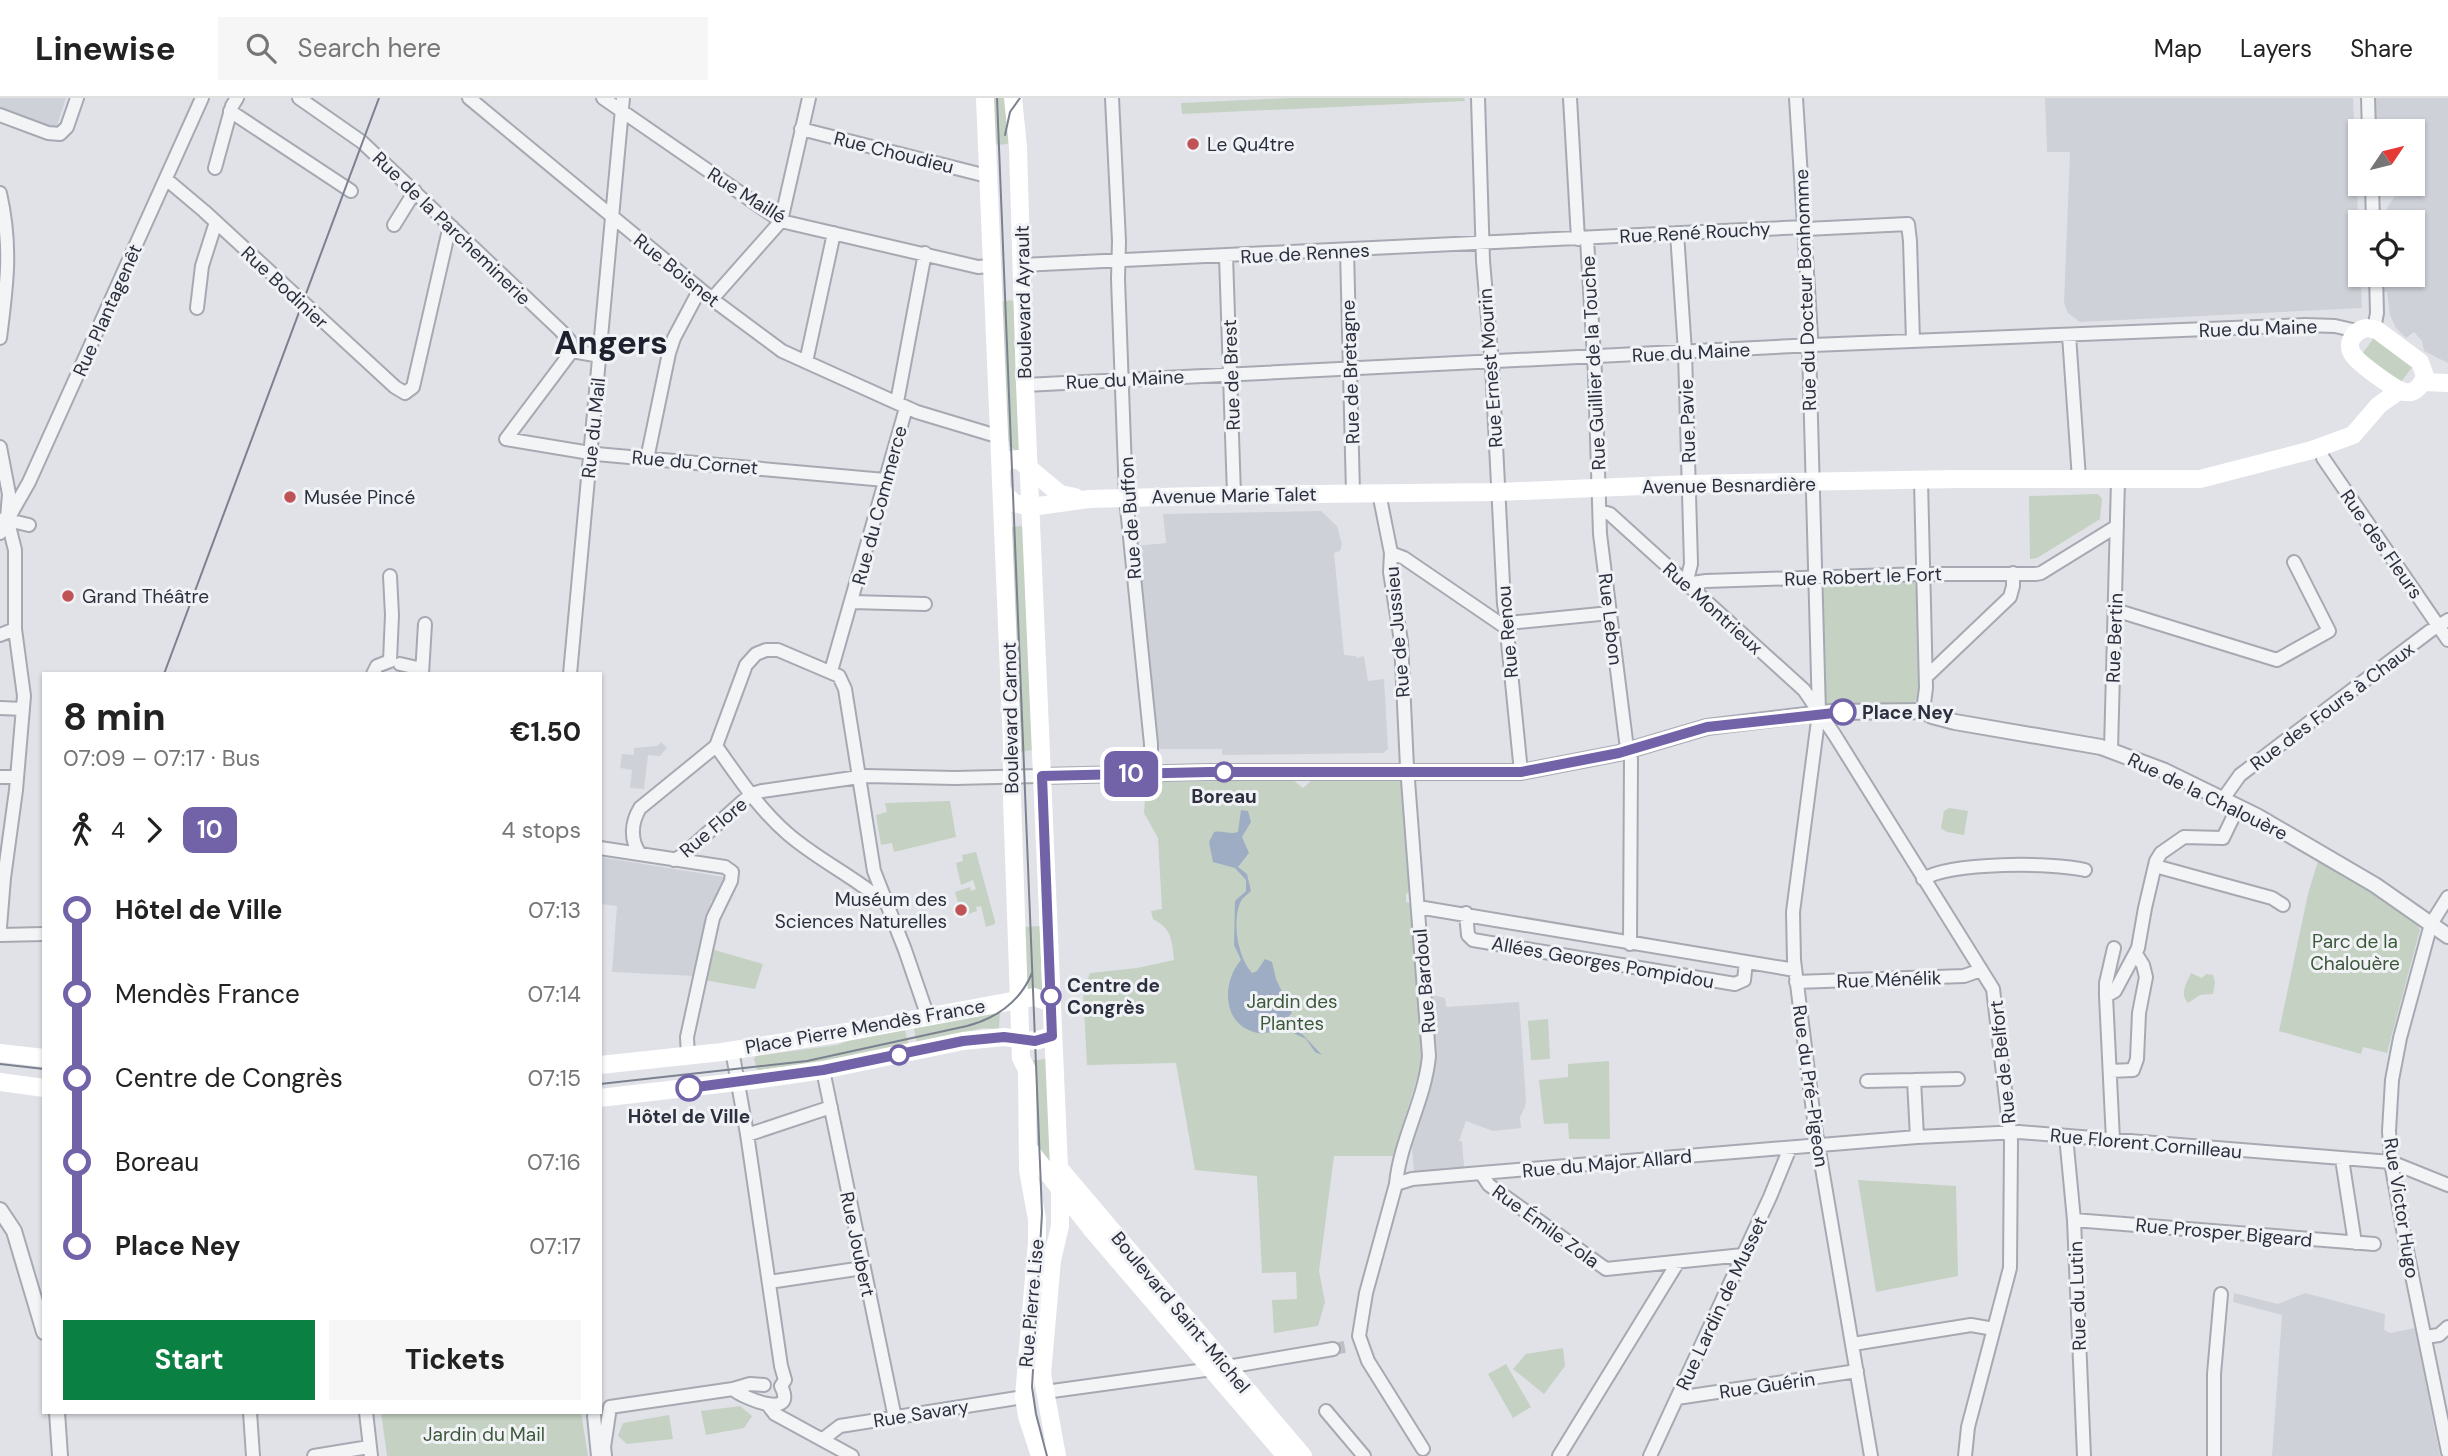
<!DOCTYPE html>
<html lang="en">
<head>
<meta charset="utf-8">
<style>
	body { margin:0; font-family:"DM Sans",sans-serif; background:#f6f6f6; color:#222; height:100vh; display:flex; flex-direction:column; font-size:26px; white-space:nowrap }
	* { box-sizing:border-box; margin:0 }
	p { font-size:23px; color:#767676 }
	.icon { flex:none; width:38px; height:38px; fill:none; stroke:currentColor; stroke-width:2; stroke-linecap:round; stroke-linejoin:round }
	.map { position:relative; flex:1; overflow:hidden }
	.drawer { position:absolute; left:42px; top:574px; width:560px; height:742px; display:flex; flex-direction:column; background:#fff; border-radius:0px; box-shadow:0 2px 5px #0004 }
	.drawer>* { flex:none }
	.badge { padding:0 14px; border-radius:10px; font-size:24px; line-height:46px }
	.needle { width:46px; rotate:55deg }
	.buttons { position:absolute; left:2348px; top:21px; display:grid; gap:14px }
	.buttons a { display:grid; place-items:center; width:77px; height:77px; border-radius:0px; background:#fff; box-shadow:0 2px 5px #0004; font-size:35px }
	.map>.badge { position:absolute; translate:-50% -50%; box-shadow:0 0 0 4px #fff }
	.legs { display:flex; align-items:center; gap:10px; height:77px; padding:0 21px; font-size:23px }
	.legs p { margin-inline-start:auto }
	.summary { display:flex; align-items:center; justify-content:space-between; height:119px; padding:0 21px }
	h1 { font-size:38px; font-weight:700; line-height:52px }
	.primary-button { display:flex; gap:14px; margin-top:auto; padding:14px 21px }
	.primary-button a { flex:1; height:80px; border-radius:0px; background:#0b8043; color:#fff; font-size:28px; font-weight:700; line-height:80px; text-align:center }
	.primary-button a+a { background:#f6f6f6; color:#222 }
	ul { padding:0 21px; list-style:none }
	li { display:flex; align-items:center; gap:24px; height:84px; font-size:26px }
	li i { display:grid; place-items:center; width:10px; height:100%; margin:0 9px; background:currentColor }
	li i::after { content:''; width:18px; height:18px; margin:-9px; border:5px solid; border-radius:50%; background:#fff }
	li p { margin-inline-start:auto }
	li:first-child i { background:linear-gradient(#0000 50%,currentColor 0) }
	li:last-child i { background:linear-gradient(currentColor 50%,#0000 0) }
	header { display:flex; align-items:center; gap:42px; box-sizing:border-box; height:98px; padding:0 35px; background:#fff; border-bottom:2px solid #e0e0e0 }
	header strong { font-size:33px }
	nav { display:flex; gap:38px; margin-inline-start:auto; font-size:24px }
	.search { width:490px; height:63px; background:#f6f6f6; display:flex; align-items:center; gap:18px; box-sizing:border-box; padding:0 24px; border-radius:0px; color:#767676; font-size:26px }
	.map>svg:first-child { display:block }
	.built { fill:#cfd1d9 }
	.green { fill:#c4d1c3 }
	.water { fill:#9fadc4 }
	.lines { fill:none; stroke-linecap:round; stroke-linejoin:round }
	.minor-tunnel { stroke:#bdbec6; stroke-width:12; stroke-dasharray:12 6; stroke-linecap:butt }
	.minor-casing { stroke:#a7a9b2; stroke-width:16 }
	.tertiary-casing { stroke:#a7a9b2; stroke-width:18 }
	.minor { stroke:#f3f4f6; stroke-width:12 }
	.tertiary { stroke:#f3f4f6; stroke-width:14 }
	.secondary { stroke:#fff; stroke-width:18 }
	.tram { stroke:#7c8190; stroke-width:2 }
	.line-1-casing { stroke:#fff; stroke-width:16 }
	.line-1 { stroke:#7263a9; stroke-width:10 }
	.poi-dot { fill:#bf5356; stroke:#f0f2f5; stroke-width:2.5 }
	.stop-1-dot { fill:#fff; stroke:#7263a9; stroke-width:3.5 }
	.labels { text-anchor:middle; stroke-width:6; stroke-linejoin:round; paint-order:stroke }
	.poi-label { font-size:19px; fill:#2b2f3e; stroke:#f0f2f5; text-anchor:start }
	.street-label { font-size:19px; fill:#2b2f3e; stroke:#f0f2f5 }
	.stop-label { font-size:19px; font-weight:bold; fill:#2b2f3e; stroke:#f0f2f5; text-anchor:start }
	.park-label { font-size:19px; fill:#3c583a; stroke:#f0f2f5 }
	.town-label { font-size:33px; font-weight:bold; fill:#1d212e; stroke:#f0f2f5 }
</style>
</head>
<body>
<header>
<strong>Linewise</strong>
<div class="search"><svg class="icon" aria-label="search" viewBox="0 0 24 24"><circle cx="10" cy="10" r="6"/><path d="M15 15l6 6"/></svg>Search here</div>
<nav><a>Map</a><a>Layers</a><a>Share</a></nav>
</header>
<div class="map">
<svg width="2448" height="1358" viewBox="0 0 2448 1358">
	<rect width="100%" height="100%" fill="#e1e2e8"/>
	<path class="built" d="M0 0H66L57 28 54 29 0 9Z
		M2045 0H2353L2362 210 2080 224 2068 215 2064 205 2070 54H2047Z
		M2375 0H2448V265L2424 253 2422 243 2414 234 2406 240 2396 230 2390 217 2387 194H2383V177H2413V124H2382L2388 108 2398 94 2406 86H2413L2415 78 2413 33H2376Z
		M1321 413 1337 428 1342 446 1340 453 1334 455 1344 557 1356 558V560L1364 558 1368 583 1384 581 1388 651 1383 655 1222 657V651H1158L1136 448 1166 445 1163 416Z
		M661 644 667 650 660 658 648 657 644 691 630 690 632 672 620 670 622 656 634 657V650L657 648Z
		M600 759 724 779 726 781 715 803H711L695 878 612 874 617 808 600 806Z
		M1432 897 1445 900 1446 909 1519 904 1526 1001 1525 1009 1520 1019 1521 1030 1493 1033 1466 1023 1459 1043H1462L1464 1069 1414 1074 1411 1040 1433 975 1436 954Z
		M2234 1195 2278 1206 2305 1195 2385 1216 2384 1232 2390 1235 2415 1230 2440 1358H2272L2282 1217 2233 1204Z"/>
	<path class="green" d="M991 0H1010V43L1007 46 997 47 996 44H992Z
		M1289 0H1464L1465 3 1182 16 1181 5Z
		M1011 202 1014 204 1022 353 1018 355 1009 347V343H1006L1001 204Z
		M2374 240 2413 268 2401 284 2362 256Z
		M2098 396 2102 401 2100 421 2037 460 2030 461 2029 398Z
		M1023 428 1032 652 1021 654 1019 653 1010 429Z
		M1909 482 1915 485 1916 489 1919 600 1912 606 1832 608 1824 603 1821 489 1830 484Z
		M1293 682 1303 690 1312 682H1403L1411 792 1406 796V804L1412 806 1422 964 1393 1058H1334L1319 1173 1325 1204 1318 1228 1274 1235 1272 1202 1297 1201 1296 1174 1262 1175 1257 1078 1195 1072 1176 965 1087 967 1083 892 1090 875 1137 870 1174 862C1172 842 1172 831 1153 821L1151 813 1162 811 1158 740 1144 715 1145 702 1160 684Z
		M950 703 956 739 894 754 892 745 881 747 876 717 887 714 885 705Z
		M1949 710 1968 713 1964 737 1947 734 1941 730 1944 713Z
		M976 754 995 823V826L986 829 981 808 976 809 977 813 962 818 955 794 970 789 971 793 976 791 973 782 961 787 956 765 963 763 962 757Z
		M2318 763 2349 781 2356 782 2417 826 2420 832 2387 955 2363 949 2361 956 2279 933 2308 796Z
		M1039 828 1043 830 1048 892H1026L1024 829Z
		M711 851 763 866 755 891 704 882Z
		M2191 875 2202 880 2206 876 2213 877 2215 884 2213 896 2200 897 2188 905C2179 895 2187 885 2191 875Z
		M1000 911 999 931 983 930 917 945 913 927Z
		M1548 921 1550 961 1531 962 1528 923Z
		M904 929 909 947 860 958 758 975 754 961 756 958 837 947 860 938Z
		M1047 961 1051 1069 1037 1049 1033 962Z
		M1609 963 1610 1041H1569L1568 1025 1544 1026 1539 982 1568 979V966Z
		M1858 1082 1956 1088 1958 1178 1876 1194Z
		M1563 1250 1565 1268 1544 1296 1513 1271 1526 1256Z
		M1506 1266 1531 1309 1513 1320 1488 1276Z
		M740 1308 752 1318 744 1330 706 1337 701 1313Z
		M381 1314H581L588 1358H387Z
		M669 1317 673 1341 627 1346 618 1338 623 1325Z"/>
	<path class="water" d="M1241 712 1248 713 1251 724 1242 739 1249 755 1238 769 1247 776 1251 793C1247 797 1242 800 1240 805 1232 825 1238 860 1252 875L1257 873 1265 861 1272 864 1276 881 1292 915 1285 922 1293 929 1291 931 1302 936 1322 957 1315 954 1306 941 1289 933 1285 935C1276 930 1268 937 1258 935 1222 928 1221 885 1241 862L1234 847 1235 803 1246 793V782L1235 770 1213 764 1209 744 1214 734C1223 732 1229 737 1238 734Z"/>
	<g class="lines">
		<path class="minor-tunnel" d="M1333 1251 1349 1248"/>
		<defs>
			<path id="minor" d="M299 0 362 44 560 232 570 243 572 253 600 258
				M469 0 712 201 782 253 917 314 1000 339
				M603 0 781 123 978 169 991 168
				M1112 0 1119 143 1118 181 1126 400 1151 646V675
				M1478 0 1483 163 1492 267 1504 506 1509 534 1508 544 1521 674
				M1570 0 1578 141
				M1796 0 1811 238 1809 248 1819 615 1793 814 1794 862 1815 1029 1871 1358
				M2368 0 2369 33
				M230 13 351 93
				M0 17 48 35 60 36 67 29 77 0
				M801 31 987 78
				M215 70 232 8 237 0
				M166 81 204 113 395 289 405 295 413 289 448 136 452 129
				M2372 86 2373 124
				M0 95C12 148 7 186 0 240
				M394 127 415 93
				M1806 131 1908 126 1910 143 1913 243
				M1677 135 1685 254 1691 466 1686 486 1706 483 1923 476H2036L2041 475 2117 428
				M1587 141 1595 276 1600 436 1626 643 1631 661 1630 846
				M1347 152 1353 395
				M1226 158 1234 397
				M1022 167 1804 129
				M712 201 781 123 809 0
				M197 210 202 168 216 124
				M2374 231 2377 215 2376 177
				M2069 237 2079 381
				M572 253 506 341 596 356 885 382
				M806 264 834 135
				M1025 287 1813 247 2305 227 2335 228 2357 233
				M897 304 925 155
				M0 349 9 396 7 420 15 452V531L24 598 16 692 4 780 0 829
				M2320 349 2323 360 2448 542
				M647 361 669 255 674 240 700 191
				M1921 383 1926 590 1923 613
				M1379 395 1391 455 1390 474 1401 543 1407 669 1429 958C1425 1002 1400 1042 1396 1086L1366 1195 1359 1238 1368 1263 1423 1351
				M1600 413 1610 416 1804 592 1834 636 1993 891 2011 1043 2010 1170 1968 1329 1965 1358
				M3 421 29 427
				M0 435 29 384 202 0
				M1391 455 1404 460 1508 531
				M852 504 925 506
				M2115 512 2277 562 2329 533 2294 464
				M1508 525 1610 515
				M0 537 15 531
				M390 563 392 517 390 478
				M400 566 422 571
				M831 573 906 310
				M373 576 377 568 390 563
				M422 576 425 526
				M570 576 623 0
				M1926 579 2010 499 2013 488V475
				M0 610 23 611
				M716 648 746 567 756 556 766 552H778L839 578 845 591 874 773 905 852 928 919
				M716 648C738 679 759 711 788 736 818 762 855 779 885 805
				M2111 652 2118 382
				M0 679H17
				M2223 701 2240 677 2430 533 2448 522
				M600 750 725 769 732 774 731 783 713 820 687 939 688 958
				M640 756C630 742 631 725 640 710L716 648
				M674 762 683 757 742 704 752 696 762 693 866 678 955 680 1042 678
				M2155 768 2272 800 2283 807
				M1923 781C1952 764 2051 764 2085 772
				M2448 799 2431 826 2400 940 2392 982 2389 1033 2391 1064 2406 1148 2448 1354
				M1418 809 1795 872
				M1466 815 1468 837 1473 842 1735 886 1744 882 1746 864
				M0 837 44 836
				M1796 884 1964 878 1981 872
				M2106 898 2115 893 2138 850 2145 810 2156 763 2161 755 2184 739 2223 740 2238 709
				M732 952 747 1036 781 1268 785 1282 781 1288
				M823 972 895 1320
				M2110 973 2133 972 2137 961 2139 915 2146 879 2143 867 2136 856
				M1914 982 1958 981
				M1867 983 1914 982 1917 1039
				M747 1037 831 1009
				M2066 1038 2074 1122 2084 1358
				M2113 1042 2106 898V885L2114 850
				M2342 1061 2355 1145
				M1481 1075 1489 1087 1606 1171 1743 1157
				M1396 1086 1412 1081 1481 1075 1917 1039 2019 1034 2391 1064 2448 1087
				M2074 1122 2374 1146
				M769 1184 863 1170
				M2425 1239 2439 1237 2448 1229
				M1853 1246 1971 1227 1994 1231
				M733 1291C744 1301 798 1322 781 1288
				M1045 1294 1227 1269 1333 1251
				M1677 1300 1857 1273
				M768 1307 775 1316 852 1358
				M610 1309 733 1291 750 1286 764 1287
				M1326 1313 1364 1358
				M250 1314 253 1358
				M366 1314 371 1358
				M594 1318 598 1358
				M823 1341 840 1328 1024 1299
				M314 1358 369 1349
				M605 1358 604 1349 610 1309
				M1559 1358 1678 1164
				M1650 1358 1770 1099 1790 1050
				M2214 1358V1276L2221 1196"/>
			<path id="tertiary" d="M1042 678 1209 674H1521L1619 655 1707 629 1831 614 1923 613 1932 618 1955 624 2101 649 2165 673 2257 718 2375 787 2448 838
				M0 1112 14 1133 44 1234
				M57 1314 60 1358"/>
		</defs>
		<use href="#minor" class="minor-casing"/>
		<use href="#tertiary" class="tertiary-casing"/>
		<use href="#minor" class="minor"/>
		<use href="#tertiary" class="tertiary"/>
		<path class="secondary" d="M985 0 1012 646V701L1021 960 1027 972 1028 1072 1037 1121V1144L1024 1299 1027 1318 1040 1358
			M1013 0 1018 49 1025 287 1060 1092V1128L1052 1162 1042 1276 1057 1358
			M2367 230 2377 232 2420 264 2425 278C2422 287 2415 296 2405 294 2396 293 2360 266 2354 258 2344 246 2354 232 2367 230Z
			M2423 284 2448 285
			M1001 369 1006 363 1018 361 1060 396 1075 399
			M1002 393 1014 405 1031 409 1089 401 1234 397 1498 394 1689 386 1957 381H2200L2312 352 2353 337 2379 307 2400 292
			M0 955 44 960
			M600 967 722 954 847 934 1034 899 1052 905
			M0 984 44 990
			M600 1000 754 982 823 972 963 943 1004 939 1035 943 1052 938
			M1028 1050 1093 1133 1286 1358
			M1059 1070 1303 1358"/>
		<path class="tram" d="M997 0 1042 1115 1032 1289 1036 1316 1047 1358
			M1005 37 1010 14 1020 0
			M164 576 379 0
			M0 966 44 971
			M600 986 807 963 967 928C997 920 1020 904 1032 875"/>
	</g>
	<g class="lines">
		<defs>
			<path id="line-1" d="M689 990 823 972 963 943 1004 939 1035 943 1052 938 1042 678 1209 674H1521L1619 655 1707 629 1843 614"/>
		</defs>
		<use href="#line-1" class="line-1-casing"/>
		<use href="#line-1" class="line-1"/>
	</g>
	<g class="poi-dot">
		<circle cx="1193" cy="46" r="7"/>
		<circle cx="290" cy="399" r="7"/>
		<circle cx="68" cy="498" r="7"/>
		<circle cx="961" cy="812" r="7"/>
	</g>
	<g class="stop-1-dot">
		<circle cx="1843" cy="614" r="12"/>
		<circle cx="1224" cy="674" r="9"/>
		<circle cx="1051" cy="898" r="9"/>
		<circle cx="899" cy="957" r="9"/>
		<circle cx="689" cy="990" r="12"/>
	</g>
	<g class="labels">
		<g class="poi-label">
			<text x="1207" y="53">Le Qu4tre</text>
			<text x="304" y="406">Musée Pincé</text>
			<text x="82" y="505">Grand Théâtre</text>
			<text x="947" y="808" text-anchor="end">Muséum des<tspan x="947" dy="22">Sciences Naturelles</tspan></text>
		</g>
		<g class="street-label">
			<text transform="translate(894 54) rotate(14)" y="7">Rue Choudieu</text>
			<text transform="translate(747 97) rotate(32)" y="7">Rue Maillé</text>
			<text transform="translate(452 130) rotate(44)" y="7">Rue de la Parcheminerie</text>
			<text transform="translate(1695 134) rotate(-3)" y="7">Rue René Rouchy</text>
			<text transform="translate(1305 155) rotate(-3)" y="7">Rue de Rennes</text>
			<text transform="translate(677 172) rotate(39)" y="7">Rue Boisnet</text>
			<text transform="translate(285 189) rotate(43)" y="7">Rue Bodinier</text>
			<text transform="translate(1805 192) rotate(-92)" y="7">Rue du Docteur Bonhomme</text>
			<text transform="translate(1023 204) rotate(-91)" y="7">Boulevard Ayrault</text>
			<text transform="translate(107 212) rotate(-66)" y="7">Rue Plantagenêt</text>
			<text transform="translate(2258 230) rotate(-2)" y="7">Rue du Maine</text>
			<text transform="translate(1691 254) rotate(-3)" y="7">Rue du Maine</text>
			<text transform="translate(1593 265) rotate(-93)" y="7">Rue Guillier de la Touche</text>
			<text transform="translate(1490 270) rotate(-94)" y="7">Rue Ernest Mourin</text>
			<text transform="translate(1350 274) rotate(-92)" y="7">Rue de Bretagne</text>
			<text transform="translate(1231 277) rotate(-92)" y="7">Rue de Brest</text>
			<text transform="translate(1125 281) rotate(-3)" y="7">Rue du Maine</text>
			<text transform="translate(1687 323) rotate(-92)" y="7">Rue Pavie</text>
			<text transform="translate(593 330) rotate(-84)" y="7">Rue du Mail</text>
			<text transform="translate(695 364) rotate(5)" y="7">Rue du Cornet</text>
			<text transform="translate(1729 387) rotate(-1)" y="7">Avenue Besnardière</text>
			<text transform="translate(1234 397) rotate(-1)" y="7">Avenue Marie Talet</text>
			<text transform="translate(879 407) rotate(-75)" y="7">Rue du Commerce</text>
			<text transform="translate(1130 420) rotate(-94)" y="7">Rue de Buffon</text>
			<text transform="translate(2382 446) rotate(55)" y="7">Rue des Fleurs</text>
			<text transform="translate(1863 478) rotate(-2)" y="7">Rue Robert le Fort</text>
			<text transform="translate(1713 510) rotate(42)" y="7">Rue Montrieux</text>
			<text transform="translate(1611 521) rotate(83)" y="7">Rue Lebon</text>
			<text transform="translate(1397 534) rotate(-95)" y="7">Rue de Jussieu</text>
			<text transform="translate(1507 534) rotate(-95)" y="7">Rue Renou</text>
			<text transform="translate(2114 540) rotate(-88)" y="7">Rue Bertin</text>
			<text transform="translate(2332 608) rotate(-37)" y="7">Rue des Fours à Chaux</text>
			<text transform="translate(1010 620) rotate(-91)" y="7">Boulevard Carnot</text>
			<text transform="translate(2208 698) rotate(26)" y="7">Rue de la Chalouère</text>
			<text transform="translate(713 729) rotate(-40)" y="7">Rue Flore</text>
			<text transform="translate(1603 864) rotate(10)" y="7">Allées Georges Pompidou</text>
			<text transform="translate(1889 881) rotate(-2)" y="7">Rue Ménélik</text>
			<text transform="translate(1424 883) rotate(-95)" y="7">Rue Bardoul</text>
			<text transform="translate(865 928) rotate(-10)" y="7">Place Pierre Mendès France</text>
			<text transform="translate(2002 964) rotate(-96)" y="7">Rue de Belfort</text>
			<text transform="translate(1811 988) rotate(82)" y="7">Rue du Pré-Pigeon</text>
			<text transform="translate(2146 1045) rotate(5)" y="7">Rue Florent Cornilleau</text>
			<text transform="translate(1607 1065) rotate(-5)" y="7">Rue du Major Allard</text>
			<text transform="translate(2402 1110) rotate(81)" y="7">Rue Victor Hugo</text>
			<text transform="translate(1546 1128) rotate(36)" y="7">Rue Émile Zola</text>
			<text transform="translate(2224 1134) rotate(5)" y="7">Rue Prosper Bigeard</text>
			<text transform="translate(858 1146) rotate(78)" y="7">Rue Joubert</text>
			<text transform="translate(2077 1198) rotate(-92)" y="7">Rue du Lutin</text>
			<text transform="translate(1031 1205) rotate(-85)" y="7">Rue Pierre Lise</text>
			<text transform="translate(1721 1205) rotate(-65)" y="7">Rue Lardin de Musset</text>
			<text transform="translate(1181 1214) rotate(50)" y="7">Boulevard Saint-Michel</text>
			<text transform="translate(1767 1287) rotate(-8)" y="7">Rue Guérin</text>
			<text transform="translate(921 1315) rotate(-9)" y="7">Rue Savary</text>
		</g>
		<g class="stop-label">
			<text x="1862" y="621">Place Ney</text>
			<text x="1224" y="705" text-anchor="middle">Boreau</text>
			<text x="1067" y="894">Centre de<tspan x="1067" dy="22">Congrès</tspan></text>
			<text x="689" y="1025" text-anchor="middle">Hôtel de Ville</text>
		</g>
		<g class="park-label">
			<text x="2355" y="850">Parc de la<tspan x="2355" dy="22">Chalouère</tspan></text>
			<text x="1292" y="910">Jardin des<tspan x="1292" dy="22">Plantes</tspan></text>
			<text x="484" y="1343">Jardin du Mail</text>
		</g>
		<g class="town-label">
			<text x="611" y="256">Angers</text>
		</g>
	</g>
</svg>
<div class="buttons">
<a><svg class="needle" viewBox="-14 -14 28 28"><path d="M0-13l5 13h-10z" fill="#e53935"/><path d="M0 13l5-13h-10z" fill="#767676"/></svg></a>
<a><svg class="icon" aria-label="locate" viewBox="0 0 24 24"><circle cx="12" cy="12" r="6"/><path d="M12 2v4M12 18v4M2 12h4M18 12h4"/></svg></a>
</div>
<b class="badge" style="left:1131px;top:676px;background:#7263a9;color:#fff">10</b>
<section class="drawer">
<div class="summary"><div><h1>8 min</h1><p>07:09 – 07:17 · Bus</p></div><b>€1.50</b></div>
<div class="legs"><svg class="icon" aria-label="walk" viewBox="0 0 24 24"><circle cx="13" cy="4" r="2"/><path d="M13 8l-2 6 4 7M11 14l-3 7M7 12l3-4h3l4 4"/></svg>4<svg class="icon" aria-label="forward" viewBox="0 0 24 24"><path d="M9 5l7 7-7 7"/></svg><b class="badge" style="background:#7263a9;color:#fff">10</b><p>4 stops</p></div>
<ul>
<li><i style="color:#7263a9"></i><b>Hôtel de Ville</b><p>07:13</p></li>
<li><i style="color:#7263a9"></i><span>Mendès France</span><p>07:14</p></li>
<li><i style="color:#7263a9"></i><span>Centre de Congrès</span><p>07:15</p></li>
<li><i style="color:#7263a9"></i><span>Boreau</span><p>07:16</p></li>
<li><i style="color:#7263a9"></i><b>Place Ney</b><p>07:17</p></li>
</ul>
<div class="primary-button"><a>Start</a><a>Tickets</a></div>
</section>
</div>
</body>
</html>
